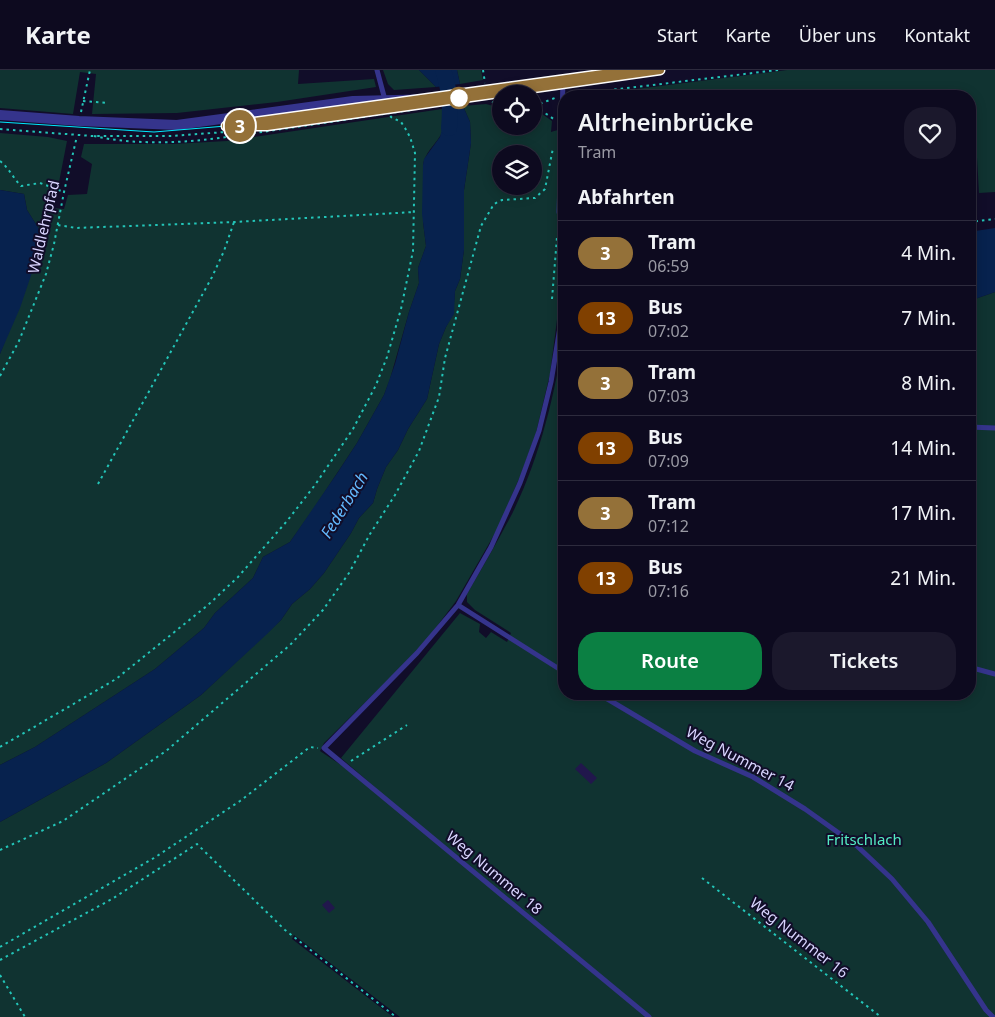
<!DOCTYPE html>
<html lang="de">
<head>
<meta charset="utf-8">
<style>
	body { margin:0; font-family:"Noto Sans",sans-serif; background:#1b182c; color:#f1f3f6; height:100vh; display:flex; flex-direction:column; font-size:19px; white-space:nowrap }
	* { box-sizing:border-box; margin:0 }
	p { font-size:16px; color:#9a9aa4 }
	.icon { flex:none; width:28px; height:28px; fill:none; stroke:currentColor; stroke-width:2; stroke-linecap:round; stroke-linejoin:round }
	.map { position:relative; flex:1; overflow:hidden }
	.drawer { position:absolute; left:558px; top:20px; width:418px; height:610px; display:flex; flex-direction:column; background:#0d0a1f; border-radius:20px; box-shadow:0 2px 12px #0003,0 0 0 1px #2d2b3d }
	.drawer>* { flex:none }
	.badge { padding:0 10px; border-radius:16px; font-size:18px; line-height:32px }
	.fabs { position:absolute; left:492px; top:15px; display:grid; gap:10px }
	.fabs a { display:grid; place-items:center; width:50px; height:50px; border-radius:50%; background:#0d0a1f; box-shadow:0 2px 12px #0003,0 0 0 1px #2d2b3d; font-size:25px }
	.map>.badge { position:absolute; translate:-50% -50%; box-shadow:0 0 0 2px #fff }
	h2 { padding:0 20px; font-size:19px; line-height:45px }
	.round { display:grid; place-items:center; flex:none; width:52px; height:52px; border-radius:20px; background:#1b182c }
	.headline { display:flex; align-items:center; justify-content:space-between; height:85px; padding:0 20px }
	h1 { font-size:24px; font-weight:600; line-height:38px }
	.cta { display:flex; gap:10px; margin-top:auto; padding:10px 20px }
	.cta a { flex:1; height:58px; border-radius:20px; background:#0b8043; color:#fff; font-size:20px; font-weight:600; line-height:58px; text-align:center }
	.cta a+a { background:#1b182c; color:#f1f3f6 }
	ul { padding:0; list-style:none }
	li { display:flex; align-items:center; gap:15px; height:65px; padding:0 20px; border-top:1px solid #2d2b3d }
	li div { flex:1 }
	li b { display:block; font-size:19px }
	li em { font-style:normal }
	li .badge { min-width:55px; font-weight:700; text-align:center }
	header { display:flex; align-items:center; gap:30px; box-sizing:border-box; height:70px; padding:0 25px; background:#0d0a1f; border-bottom:1px solid #2d2b3d }
	header strong { font-size:24px }
	nav { display:flex; gap:28px; margin-inline-start:auto; font-size:18px }
	.map>svg:first-child { display:block }
	.green { fill:#103331; fill-rule:evenodd }
	.water { fill:#07224e }
	.lines { fill:none; stroke-linecap:round; stroke-linejoin:round }
	.river { stroke:#07224e; stroke-width:16 }
	.building { fill:#21174c }
	.path { stroke:#23c5b8; stroke-width:2; stroke-dasharray:2.5 4; stroke-linecap:butt }
	.service { stroke:#35348c; stroke-width:5 }
	.minor { stroke:#35348c; stroke-width:10 }
	.tram { stroke:#01eaff; stroke-width:1 }
	.line-casing { stroke:#fff; stroke-width:11 }
	.line { stroke:#947139; stroke-width:8 }
	.stop-dot { fill:#fff; stroke:#947139; stroke-width:2.5 }
	.labels { text-anchor:middle; stroke-width:4; stroke-linejoin:round; paint-order:stroke }
	.street-label { font-size:15px; fill:#d9d5ff; stroke:#110d29 }
	.park-label { font-size:15px; fill:#54ecc3; stroke:#110d29 }
	.water-label { font-size:16px; font-style:italic; fill:#63baff; stroke:#110d29 }
</style>
</head>
<body>
<header>
<strong>Karte</strong>
<nav><a>Start</a><a>Karte</a><a>Über uns</a><a>Kontakt</a></nav>
</header>
<div class="map">
<svg width="995" height="947" viewBox="0 0 995 947">
	<rect width="100%" height="100%" fill="#110d29"/>
	<path class="green" d="M0 0H299L298 14 374 9 376 17 277 32 177 43 92 44 96 4 80 2 73 44 0 38Z
		M383 0H419L436 17 394 20 388 14Z
		M457 0H481L483 10 460 14Z
		M787 0H995V122L979 123 976 70H969V26H580Z
		M486 34 501 38V56H534V39H535L552 51 551 62 561 59V161L564 195 550 304 536 363 521 404 498 458 456 531 428 568 396 602 324 673 320 681 377 719 341 688 460 543 480 554 479 562 486 568 491 562 507 572 511 563 475 540 467 532V524C482 498 498 471 512 444 539 390 556 322 564 263V624H969V231L995 222V947H400L294 865 292 869 393 947H0V752L106 693 201 625 281 550 292 534 310 519 324 503 351 463 359 448 373 433 377 419 386 397 398 380 408 359 427 329 439 274 446 257 453 244 455 221 460 209 464 180V120L471 73 470 52 463 36ZM501 84H534V116H501Z
		M442 39C452 68 427 73 423 95V152L426 176 418 198 419 213 409 242 390 309 384 325 357 373 314 438 290 472 263 487 253 508 215 543 204 558 155 599 35 677 0 695V284L44 167 27 140 24 124 0 120V63L48 67 67 71 54 138 64 139 68 125 87 124 92 94 81 87 84 74H173L227 71Z"/>
	<path class="water" d="M419 0H457L460 14 436 17Z
		M463 36 470 52 471 73 464 120V180L460 209 455 221 454 244 446 257 439 274 427 329 408 359 398 380 386 397 377 419 373 433 359 448 351 463 324 503 310 519 292 534 281 550 267 564 201 625 106 693 0 752V695L35 677 155 599 204 558 215 543 253 508 263 487 290 472 338 402 357 373 384 325 395 294 409 242 419 213 418 198 426 176 422 144 423 95 424 89 440 67 445 47 442 39Z
		M0 120 24 124 27 140 44 167 20 238 0 284Z
		M995 158V222L969 231V162Z"/>
	<g class="lines">
		<path class="river" d="M443 0C450 21 451 36 449 58"/>
	</g>
	<path class="building" d="M581 693 597 708 591 714 575 699Z
		M328 830 335 838 329 843 322 835Z"/>
	<g class="lines">
		<path class="path" d="M483 0 485 13
			M569 25 778 0
			M83 31 108 33
			M492 32 501 35
			M534 36 555 28
			M535 36 555 50
			M81 42 90 0
			M0 59 92 66H172L225 62 255 63 411 40
			M94 66C142 77 203 72 251 63
			M0 91C9 98 13 108 21 116L40 113 64 122
			M969 152 995 149
			M58 155 76 158 234 152 415 142
			M552 229 557 167
			M0 306 19 271 46 204 54 174 64 122 77 66
			M98 414 212 207 224 181 234 152
			M0 677 116 609 208 535 238 507 287 451 315 415 353 359 376 315 387 287 401 239 413 181 415 83 410 67 405 58 401 52 391 47 389 41
			M351 691 407 655
			M0 780 63 751 166 681 290 575 323 540 349 503 370 464 395 425 419 381 439 327 445 288 481 156 494 134 502 130 535 128 545 119 553 78
			M702 808 881 947
			M0 877 154 788 240 731 310 677 318 678
			M0 890 112 829 197 774 285 860 396 947
			M0 905 25 947"/>
		<path class="service" d="M377 0 385 30
			M563 12 559 142 564 163
			M564 233 551 312 539 361 520 413 491 477 458 535 417 583 324 678 649 947
			M969 357 995 358
			M458 535 564 602
			M969 597 995 604
			M599 624 695 681 753 707 805 739 857 776 892 809 928 852 986 940 993 947"/>
		<path class="minor" d="M0 45 79 51 177 55 353 31 438 29 645 0"/>
		<path class="tram" d="M625 5 660 0
			M0 52 154 62 226 56 632 0"/>
	</g>
	<g class="lines">
		<defs>
			<path id="line" d="M632 0 226 56H267L660 0"/>
		</defs>
		<use href="#line" class="line-casing"/>
		<use href="#line" class="line"/>
	</g>
	<circle class="stop-dot" cx="459" cy="28" r="10"/>
	<g class="labels">
		<g class="street-label">
			<text transform="translate(44 157) rotate(-77)" y="5">Waldlehrpfad</text>
			<text transform="translate(740 689) rotate(28)" y="5">Weg Nummer 14</text>
			<text transform="translate(494 803) rotate(40)" y="5">Weg Nummer 18</text>
			<text transform="translate(799 868) rotate(38)" y="5">Weg Nummer 16</text>
		</g>
		<g class="park-label">
			<text x="864" y="775">Fritschlach</text>
		</g>
		<g class="water-label">
			<text transform="translate(344 435) rotate(-58)" y="6">Federbach</text>
		</g>
	</g>
</svg>
<div class="fabs">
<a><svg class="icon" aria-label="locate" viewBox="0 0 24 24"><circle cx="12" cy="12" r="6"/><path d="M12 2v4M12 18v4M2 12h4M18 12h4"/></svg></a>
<a><svg class="icon" aria-label="layers" viewBox="0 0 24 24"><path d="M12 4l9 5-9 5-9-5zM3 14l9 5 9-5"/></svg></a>
</div>
<b class="badge" style="left:240px;top:56px;background:#947139;color:#fff">3</b>
<section class="drawer">
<div class="headline"><div><h1>Altrheinbrücke</h1><p>Tram</p></div><a class="round"><svg class="icon" aria-label="heart" viewBox="0 0 24 24"><path d="M12 20l-8-8c-3-5 5-10 8-4 3-6 11-1 8 4z"/></svg></a></div>
<h2>Abfahrten</h2>
<ul>
<li><span class="badge" style="background:#947139;color:#fff">3</span><div><b>Tram</b><p>06:59</p></div><em>4 Min.</em></li>
<li><span class="badge" style="background:#804000;color:#fff">13</span><div><b>Bus</b><p>07:02</p></div><em>7 Min.</em></li>
<li><span class="badge" style="background:#947139;color:#fff">3</span><div><b>Tram</b><p>07:03</p></div><em>8 Min.</em></li>
<li><span class="badge" style="background:#804000;color:#fff">13</span><div><b>Bus</b><p>07:09</p></div><em>14 Min.</em></li>
<li><span class="badge" style="background:#947139;color:#fff">3</span><div><b>Tram</b><p>07:12</p></div><em>17 Min.</em></li>
<li><span class="badge" style="background:#804000;color:#fff">13</span><div><b>Bus</b><p>07:16</p></div><em>21 Min.</em></li>
</ul>
<div class="cta"><a>Route</a><a>Tickets</a></div>
</section>
</div>
</body>
</html>
